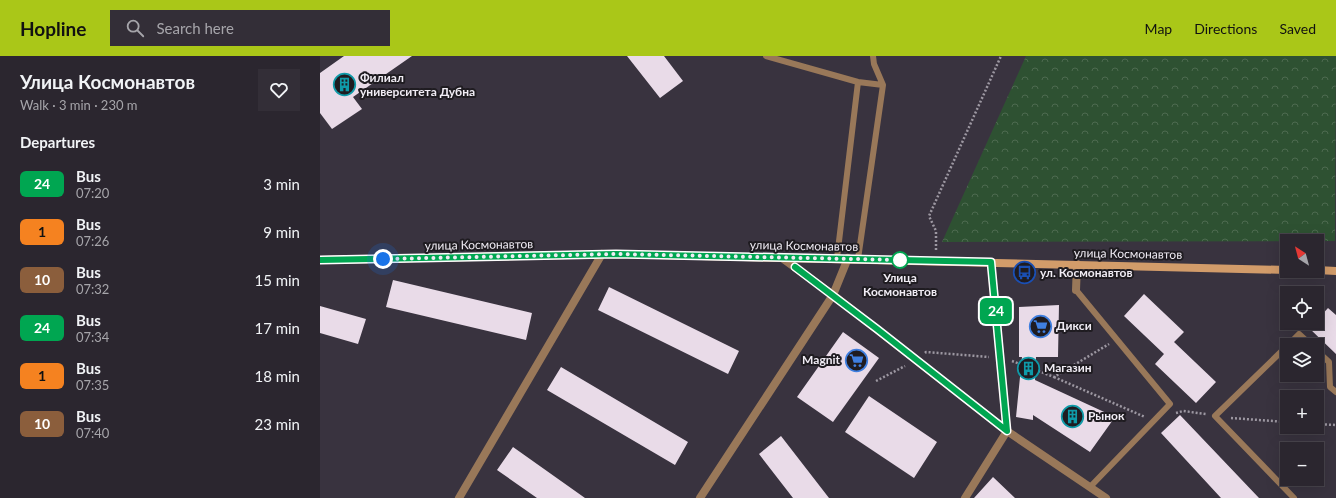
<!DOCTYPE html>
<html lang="en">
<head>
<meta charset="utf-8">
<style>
	body { margin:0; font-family:Lato,sans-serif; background:#332e37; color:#f1f3f6; height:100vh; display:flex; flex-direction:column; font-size:15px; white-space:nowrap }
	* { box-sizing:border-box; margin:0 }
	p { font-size:13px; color:#a6a5aa }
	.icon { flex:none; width:22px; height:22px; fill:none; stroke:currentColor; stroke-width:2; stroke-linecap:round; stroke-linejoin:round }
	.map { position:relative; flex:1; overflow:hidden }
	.drawer { display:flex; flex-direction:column; background:#2b262f; width:320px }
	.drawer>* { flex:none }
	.badge { padding:0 8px; border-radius:6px; font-size:14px; line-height:26px }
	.needle { width:26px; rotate:324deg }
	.buttons { position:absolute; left:960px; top:178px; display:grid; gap:8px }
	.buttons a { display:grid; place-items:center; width:44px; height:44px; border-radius:0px; background:#2b262f; box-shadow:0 4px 16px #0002,0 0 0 1px #47434b; font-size:20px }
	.you { position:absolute; width:20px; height:20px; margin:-10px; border:3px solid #fff; border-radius:50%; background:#1a73e8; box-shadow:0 0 0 6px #1a73e833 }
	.map>.badge { position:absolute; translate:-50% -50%; box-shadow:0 0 0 2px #fff }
	h2 { padding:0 20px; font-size:15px; line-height:36px }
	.round { display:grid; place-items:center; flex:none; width:42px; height:42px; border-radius:0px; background:#332e37 }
	.headline { display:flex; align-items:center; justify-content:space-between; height:68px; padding:0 20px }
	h1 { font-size:19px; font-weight:700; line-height:30px }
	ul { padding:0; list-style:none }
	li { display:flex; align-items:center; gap:12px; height:48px; padding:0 20px }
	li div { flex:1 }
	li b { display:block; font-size:15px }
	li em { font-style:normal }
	li .badge { min-width:44px; font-weight:700; text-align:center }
	header { display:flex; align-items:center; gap:24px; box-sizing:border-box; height:56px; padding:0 20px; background:#aac718; color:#111 }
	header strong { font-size:19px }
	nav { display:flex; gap:22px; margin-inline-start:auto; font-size:14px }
	.search { width:280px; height:36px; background:#332e37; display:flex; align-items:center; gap:10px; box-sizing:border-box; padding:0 14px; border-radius:0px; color:#a6a5aa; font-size:15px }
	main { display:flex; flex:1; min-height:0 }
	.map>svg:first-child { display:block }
	.forest { fill:url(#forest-crowns) }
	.building { fill:#e9dbe8 }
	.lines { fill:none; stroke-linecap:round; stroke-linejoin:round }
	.path { stroke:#9d98a2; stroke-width:2.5; stroke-dasharray:2 2; stroke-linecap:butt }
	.lane { stroke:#997859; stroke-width:6 }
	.street { stroke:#997859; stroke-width:8 }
	.secondary { stroke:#d29c6a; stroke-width:8 }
	.line-casing { stroke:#fff; stroke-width:9 }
	.line { stroke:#00a651; stroke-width:6 }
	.walk { stroke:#f0ecf4; stroke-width:4; stroke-dasharray:0 7.2 }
	.stop-dot { fill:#fff; stroke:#00a651; stroke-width:2 }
	.labels { text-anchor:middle; stroke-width:4; stroke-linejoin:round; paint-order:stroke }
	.poi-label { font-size:12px; font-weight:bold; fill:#f0ecf4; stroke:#1f1c21; text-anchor:start }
	.street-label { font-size:12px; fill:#f0ecf4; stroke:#1f1c21 }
	.stop-label { font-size:12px; font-weight:bold; fill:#f0ecf4; stroke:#1f1c21 }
</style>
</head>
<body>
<header>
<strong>Hopline</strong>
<div class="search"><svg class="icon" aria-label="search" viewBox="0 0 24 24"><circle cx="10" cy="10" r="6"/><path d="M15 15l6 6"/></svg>Search here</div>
<nav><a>Map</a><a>Directions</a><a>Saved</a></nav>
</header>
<main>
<section class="drawer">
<div class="headline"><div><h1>Улица Космонавтов</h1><p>Walk · 3 min · 230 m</p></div><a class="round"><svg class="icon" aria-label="heart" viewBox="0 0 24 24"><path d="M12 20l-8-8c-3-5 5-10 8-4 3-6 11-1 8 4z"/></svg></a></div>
<h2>Departures</h2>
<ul>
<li><span class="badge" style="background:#00a651;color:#fff">24</span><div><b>Bus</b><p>07:20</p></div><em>3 min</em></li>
<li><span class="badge" style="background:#f58220;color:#111">1</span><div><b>Bus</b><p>07:26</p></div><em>9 min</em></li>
<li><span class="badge" style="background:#8b5e3c;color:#fff">10</span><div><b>Bus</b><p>07:32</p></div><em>15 min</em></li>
<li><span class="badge" style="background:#00a651;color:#fff">24</span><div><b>Bus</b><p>07:34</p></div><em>17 min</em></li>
<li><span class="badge" style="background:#f58220;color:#111">1</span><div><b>Bus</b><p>07:35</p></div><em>18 min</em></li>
<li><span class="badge" style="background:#8b5e3c;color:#fff">10</span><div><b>Bus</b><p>07:40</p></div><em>23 min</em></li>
</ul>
</section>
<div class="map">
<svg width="1016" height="442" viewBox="0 0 1016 442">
	<defs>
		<pattern id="forest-crowns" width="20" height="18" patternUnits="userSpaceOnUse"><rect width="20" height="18" fill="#2e5132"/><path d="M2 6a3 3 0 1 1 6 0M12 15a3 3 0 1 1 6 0" fill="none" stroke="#4d6a50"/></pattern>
	</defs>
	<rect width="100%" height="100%" fill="#39333f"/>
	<path class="forest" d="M706 0H1016L1015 185 622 186Z"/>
	<path class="building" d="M24 0H92L33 41 42 53 12 73 0 57V17Z
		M307 0H344L363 25 340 42Z
		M73 224 212 257 206 284 66 251Z
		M289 231 419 295 408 318 278 254Z
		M824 238 864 276 854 286 896 326 876 347 835 308 844 298 804 260Z
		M739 249 738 301H716L715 324 795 361 770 396 713 359V364L696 361 702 301H699V251Z
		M0 250 46 263 38 288 0 277Z
		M1008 252 1016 259V298L989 272 994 267H997V264Z
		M523 276 559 302 513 366 477 341Z
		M241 311 368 386 355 409 227 334Z
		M549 340 617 386 594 422 525 376Z
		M860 359 939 442H901L841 377Z
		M461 380 509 442H473L439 398Z
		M193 391 265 442H217L177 414Z
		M673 421 695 442H654Z"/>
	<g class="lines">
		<path class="path" d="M616 194V175L609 160 681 0
			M605 297 606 296 669 301
			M692 305 734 321 789 288
			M734 321 825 361
			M556 325 585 310
			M856 357 863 355 886 358
			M911 362 967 366
			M997 368 1016 369"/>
		<path class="lane" d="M446 0 538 26 563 29
			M517 202 538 26
			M538 203 563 29 554 8 553 0
			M756 234 850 348 770 431
			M968 289 979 278 991 289
			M967 290 895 360 974 442
			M997 295 1009 306 1010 331 1016 336"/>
		<path class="street" d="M462 202 513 239 687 375 786 442
			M756 234 757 208
			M139 442 282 198
			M380 442 513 239 528 202
			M645 442 687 375 671 206"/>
		<path class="secondary" d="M0 204 296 198 967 214
			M997 214 1016 215"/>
	</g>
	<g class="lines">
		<defs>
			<path id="line" d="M0 204 296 198 671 206 687 375 557 273 475 211"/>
		</defs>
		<use href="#line" class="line-casing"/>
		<use href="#line" class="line"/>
		<path class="walk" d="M63 203 296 198 580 204"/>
	</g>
	<defs>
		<symbol id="building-ring" viewBox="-11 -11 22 22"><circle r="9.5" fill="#1f1c21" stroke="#0f9aa8" stroke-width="1.5"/><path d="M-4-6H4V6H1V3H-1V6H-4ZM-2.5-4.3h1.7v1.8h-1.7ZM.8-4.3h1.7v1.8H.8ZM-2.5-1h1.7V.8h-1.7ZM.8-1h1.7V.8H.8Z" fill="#0f9aa8"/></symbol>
		<symbol id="bus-ring" viewBox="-11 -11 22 22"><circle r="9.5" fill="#1f1c21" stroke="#1a4fb4" stroke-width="1.5"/><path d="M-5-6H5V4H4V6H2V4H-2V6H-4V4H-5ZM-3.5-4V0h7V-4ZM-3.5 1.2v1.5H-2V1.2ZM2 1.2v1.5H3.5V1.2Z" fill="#1a4fb4"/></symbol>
		<symbol id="supermarket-ring" viewBox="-11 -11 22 22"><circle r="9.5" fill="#1f1c21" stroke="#3f7fe0" stroke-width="1.5"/><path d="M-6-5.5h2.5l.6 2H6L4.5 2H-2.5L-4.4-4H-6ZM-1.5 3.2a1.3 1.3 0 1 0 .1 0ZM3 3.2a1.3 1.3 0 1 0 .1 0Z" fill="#3f7fe0"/></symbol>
	</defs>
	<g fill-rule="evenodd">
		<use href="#building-ring" x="12" y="16" width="25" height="25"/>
		<use href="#bus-ring" x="692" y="204" width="25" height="25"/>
		<use href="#supermarket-ring" x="708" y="258" width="25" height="25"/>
		<use href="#supermarket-ring" x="524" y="292" width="25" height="25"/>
		<use href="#building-ring" x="696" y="300" width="25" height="25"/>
		<use href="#building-ring" x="740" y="348" width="25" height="25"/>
	</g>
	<circle class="stop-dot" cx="580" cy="204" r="8"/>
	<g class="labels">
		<g class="poi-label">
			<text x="40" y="26">Филиал<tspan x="40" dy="14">университета Дубна</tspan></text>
			<text x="720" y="221">ул. Космонавтов</text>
			<text x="736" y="274">Дикси</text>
			<text x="520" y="308" text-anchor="end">Magnit</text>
			<text x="724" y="316">Магазин</text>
			<text x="768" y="364">Рынок</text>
		</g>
		<g class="street-label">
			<text transform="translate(159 189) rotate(-1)" y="4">улица Космонавтов</text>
			<text transform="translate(484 190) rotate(1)" y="4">улица Космонавтов</text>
			<text transform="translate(808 198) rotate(1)" y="4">улица Космонавтов</text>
		</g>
		<g class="stop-label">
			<text x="580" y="226">Улица<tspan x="580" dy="14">Космонавтов</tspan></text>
		</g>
	</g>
</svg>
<div class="buttons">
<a><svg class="needle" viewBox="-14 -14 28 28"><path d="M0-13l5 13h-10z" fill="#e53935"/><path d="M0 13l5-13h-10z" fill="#a6a5aa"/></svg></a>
<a><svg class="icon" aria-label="locate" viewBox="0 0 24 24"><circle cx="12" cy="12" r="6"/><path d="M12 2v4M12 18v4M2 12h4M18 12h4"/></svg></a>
<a><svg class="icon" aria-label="layers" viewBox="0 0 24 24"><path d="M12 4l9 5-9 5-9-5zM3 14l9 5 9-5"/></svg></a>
<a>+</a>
<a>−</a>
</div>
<div class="you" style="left:63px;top:203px"></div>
<b class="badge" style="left:676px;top:255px;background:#00a651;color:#fff">24</b>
</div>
</main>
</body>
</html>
